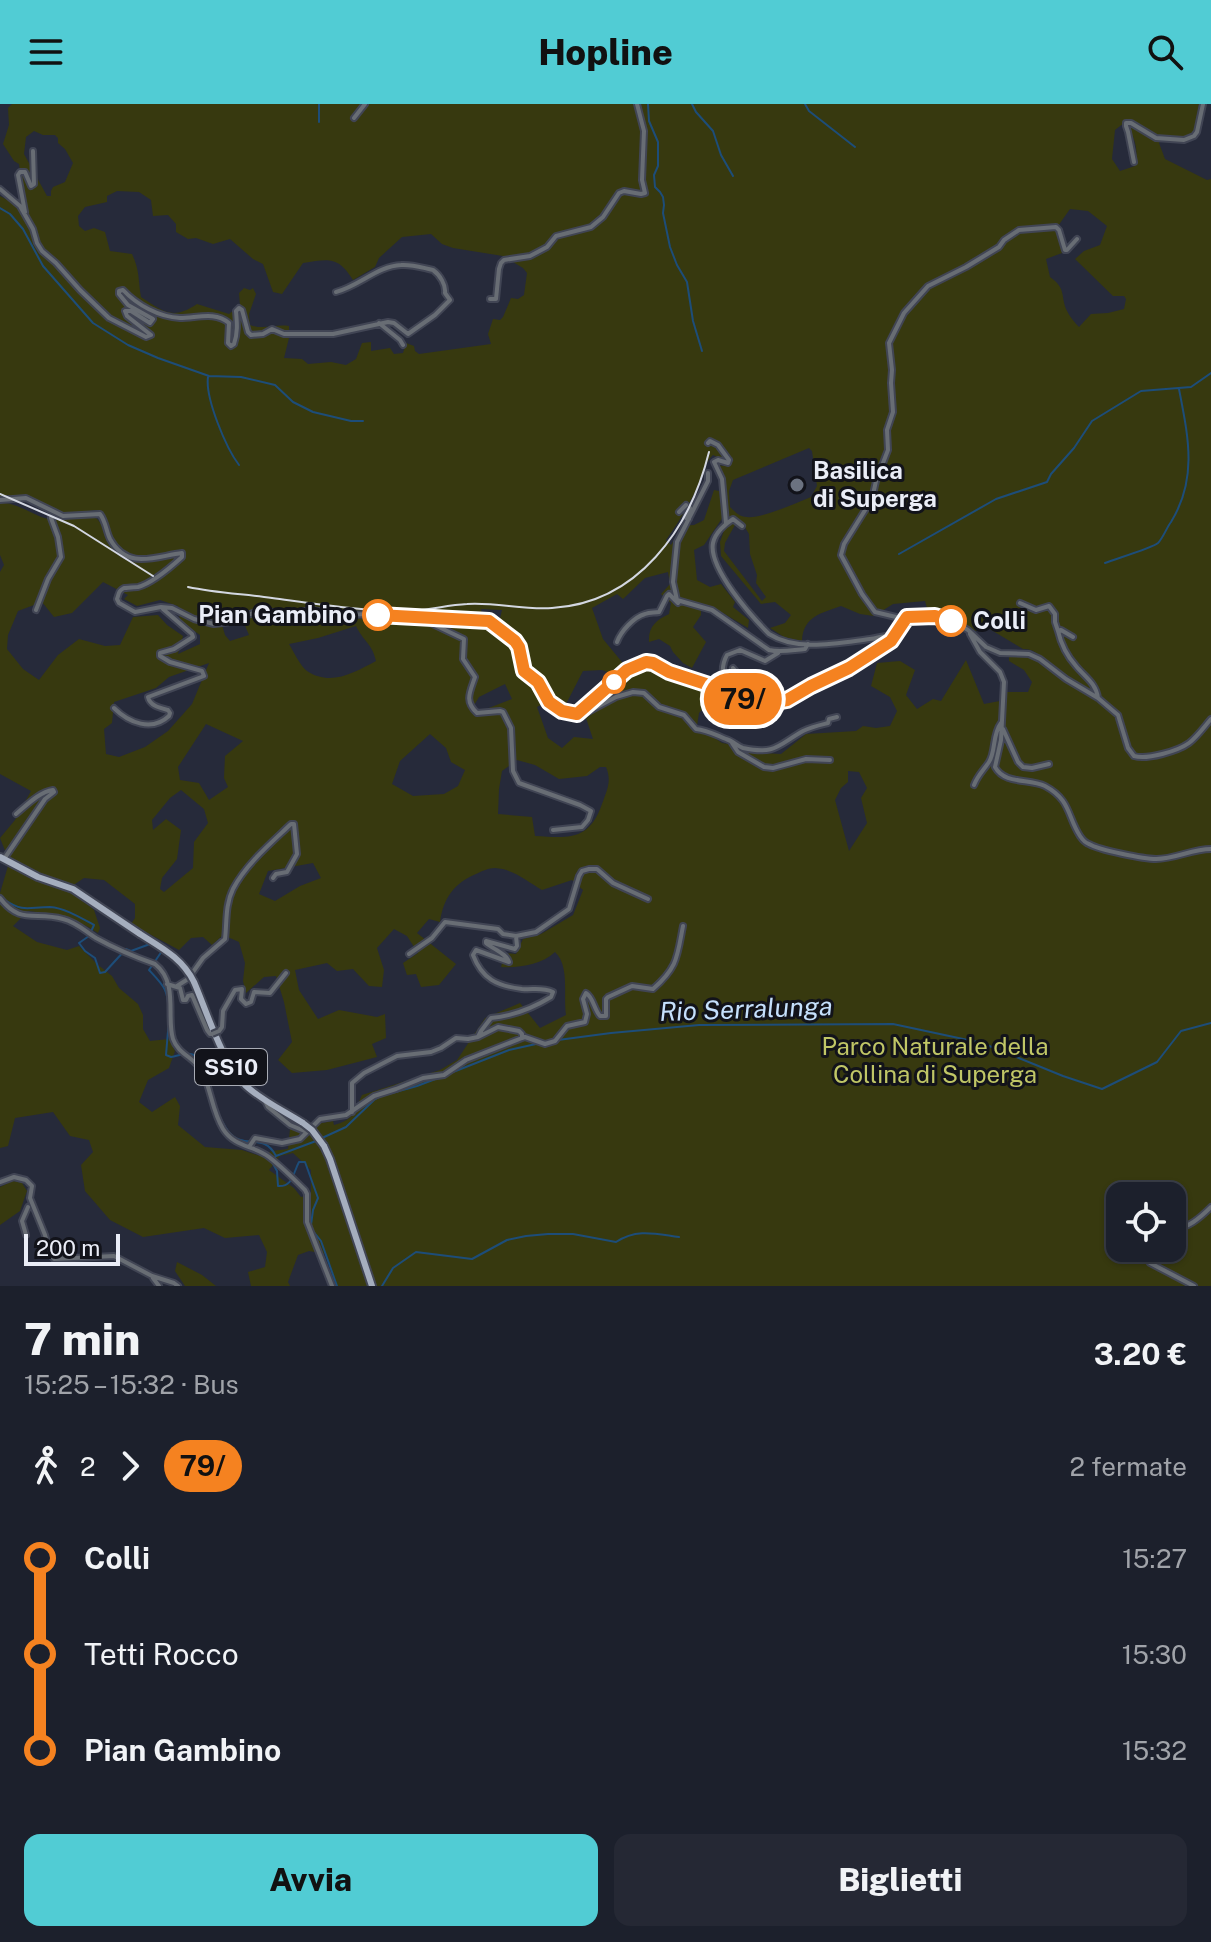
<!DOCTYPE html>
<html lang="it">
<head>
<meta charset="utf-8">
<style>
	body { margin:0; font-family:"Public Sans",sans-serif; background:#252834; color:#f1f3f6; height:100vh; display:flex; flex-direction:column; font-size:30px; white-space:nowrap }
	* { box-sizing:border-box; margin:0 }
	p { font-size:26px; color:#a0a3a9 }
	.icon { flex:none; width:44px; height:44px; fill:none; stroke:currentColor; stroke-width:2; stroke-linecap:round; stroke-linejoin:round }
	.map { position:relative; height:1182px; overflow:hidden }
	.side { display:flex; flex-direction:column; background:#1c202c; flex:1 }
	.side>* { flex:none }
	.badge { padding:0 16px; border-radius:26px; font-size:28px; line-height:52px }
	.controls { position:absolute; left:1106px; top:1078px; display:grid; gap:16px }
	.controls a { display:grid; place-items:center; width:80px; height:80px; border-radius:16px; background:#1c202c; box-shadow:0 2px 6px #0004,0 0 0 2px #3a3e48; font-size:40px }
	.scale { position:absolute; left:24px; bottom:20px; width:96px; box-sizing:border-box; padding-left:8px; border:4px solid #eaedf7; border-top:0; font-size:22px; line-height:28px; white-space:nowrap; color:#eaedf7; -webkit-text-stroke:6px #12131a; paint-order:stroke }
	.map>.badge { position:absolute; translate:-50% -50%; box-shadow:0 0 0 4px #fff }
	.legs { display:flex; align-items:center; gap:12px; height:88px; padding:0 24px; font-size:26px }
	.legs p { margin-inline-start:auto }
	.overview { display:flex; align-items:center; justify-content:space-between; height:136px; padding:0 24px }
	h1 { font-size:44px; font-weight:800; line-height:60px }
	.action { display:flex; gap:16px; margin-top:auto; padding:16px 24px }
	.action a { flex:1; height:92px; border-radius:16px; background:#51ccd4; color:#111; font-size:32px; font-weight:800; line-height:92px; text-align:center }
	.action a+a { background:#252834; color:#f1f3f6 }
	ul { padding:0 24px; list-style:none }
	li { display:flex; align-items:center; gap:28px; height:96px; font-size:30px }
	li i { display:grid; place-items:center; width:12px; height:100%; margin:0 10px; background:currentColor }
	li i::after { content:''; width:20px; height:20px; margin:-10px; border:6px solid; border-radius:50%; background:#1c202c }
	li p { margin-inline-start:auto }
	li:first-child i { background:linear-gradient(#0000 50%,currentColor 0) }
	li:last-child i { background:linear-gradient(currentColor 50%,#0000 0) }
	header { display:flex; justify-content:space-between; align-items:center; height:104px; padding:0 24px; background:#51ccd4; color:#111; font-size:36px; font-weight:800 }
	.map>svg:first-child { display:block }
	.green { fill:#37390f; fill-rule:evenodd }
	.lines { fill:none; stroke-linecap:round; stroke-linejoin:round }
	.stream { stroke:#1d4d79; stroke-width:2 }
	.minor-casing { stroke:#414554; stroke-width:8 }
	.major-casing { stroke:#414554; stroke-width:10 }
	.minor { stroke:#686d74; stroke-width:4 }
	.major { stroke:#a5aebe; stroke-width:6 }
	.tram { stroke:#d3d7e1; stroke-width:2 }
	.minor-bridge-casing { stroke:#414554; stroke-width:8; stroke-linecap:butt }
	.major-bridge-casing { stroke:#414554; stroke-width:10; stroke-linecap:butt }
	.minor-bridge { stroke:#686d74; stroke-width:4 }
	.major-bridge { stroke:#a5aebe; stroke-width:6 }
	.line-1-casing { stroke:#fff; stroke-width:18 }
	.line-1 { stroke:#f58220; stroke-width:12 }
	.worship-dot { fill:#6b7280; stroke:#12131a; stroke-width:3 }
	.stop-1-dot { fill:#fff; stroke:#f58220; stroke-width:4 }
	.labels { text-anchor:middle; stroke-width:6; stroke-linejoin:round; paint-order:stroke }
	.shield { fill:#12131a; stroke:#a9acb5; stroke-width:2 }
	.shield-label { font-size:22px; font-weight:bold; fill:#eaedf7 }
	.poi-label { font-size:24px; font-weight:bold; fill:#eaedf7; stroke:#12131a; text-anchor:start }
	.stop-label { font-size:24px; font-weight:bold; fill:#eaedf7; stroke:#12131a; text-anchor:end }
	.park-label { font-size:24px; fill:#c0c666; stroke:#12131a }
	.water-label { font-size:26px; font-style:italic; fill:#c5e0fc; stroke:#12131a }
</style>
</head>
<body>
<header><svg class="icon" aria-label="menu" viewBox="0 0 24 24"><path d="M4 6h16M4 12h16M4 18h16"/></svg>Hopline<svg class="icon" aria-label="search" viewBox="0 0 24 24"><circle cx="10" cy="10" r="6"/><path d="M15 15l6 6"/></svg></header>
<div class="map">
<svg width="1211" height="1182" viewBox="0 0 1211 1182">
	<rect width="100%" height="100%" fill="#262a3a"/>
	<path class="green" d="M12 0H636L642 27 643 94 646 87 643 76 645 27 639 0H1199L1194 26 1189 32 1177 34 1162 33 1159 39 1165 55 1207 76 1211 75V1182H337L326 1150 309 1147 298 1151 288 1178 290 1182H251L248 1168 265 1163 267 1148 259 1131 225 1134 204 1124 143 1133 110 1116 85 1087 81 1061 93 1048 89 1036 70 1032 53 1008 15 1014 8 1042 0 1044V789L8 762 34 774 74 789 94 806 100 824 98 829C74 813 55 810 28 807L13 822 37 838 67 846 79 842 97 860 112 872 119 884 138 900 143 911V925L150 937 169 935 175 947 169 964 148 976 139 998 152 1008 175 993 180 1002 178 1021 205 1043 242 1046 260 1052 272 1047 288 1045 290 1025 333 1017 334 1021C354 1016 354 1008 362 991L440 966 457 956 485 914 520 899 540 924 566 911C563 891 570 862 555 848 541 861 519 864 501 863L505 849 516 850 523 835 541 830 573 811 583 786 572 776 542 786C527 777 513 765 495 764 489 764 482 767 476 770 454 779 443 795 440 818L429 815 417 829 456 860 439 881 421 883 416 870 407 871 403 859 418 849 407 832 394 825 377 844 384 866 382 883 369 882 353 865 337 867 327 859 295 866 299 886 318 915 339 906 377 913 385 910 386 934 372 940 377 953 327 966 292 969 278 956 292 938 284 898 276 872 264 873 246 889 243 877 245 859 239 838 223 831 212 841 203 833 191 834 179 846 131 820 135 814V800L104 776 84 774 72 782C57 777 23 767 12 757 6 751 3 741 0 734L15 716 31 687 0 670V468L4 461 0 451V399C18 398 31 411 48 415 62 419 79 410 93 413 103 415 103 432 108 439 117 451 133 459 147 457L118 444 109 431 103 408 96 406 65 410 23 392 13 394 8 391 0 392V92L11 98 23 111 25 95 19 60 14 57 3 40 9 21 8 4ZM1124 19C1135 30 1139 47 1135 62L1120 67 1112 55 1115 26ZM34 27 43 31H55L58 34V39L65 45 73 59 65 78 53 83 51 87V92H47L24 50 26 33ZM117 87 139 88 151 96 153 112 168 111 176 120V128L188 135 196 134 213 140 230 135 253 155 263 160 273 188 282 190 303 159C329 155 338 152 353 176L375 163 379 154 402 133 431 130 442 140 453 144 503 152 523 164 527 169 524 191 518 195 511 194 503 213 500 216 493 215 488 230 491 240 419 250 415 247 414 242 406 239 403 249 394 250 390 244 371 247V238L362 239 356 255 346 261 331 258 308 260 302 255 284 254 289 234V222C275 220 263 226 250 221L249 210 256 190 253 184 250 186 244 184 239 189 240 201 229 210 197 200C172 217 163 207 141 193 138 176 140 167 132 150L110 147 105 128 94 124 85 127 79 122 78 112 85 103 107 98V92ZM1070 105 1088 107 1107 122 1100 141 1084 147 1075 155 1113 192H1124L1126 195 1124 205 1108 209 1091 210 1079 223C1075 219 1070 213 1067 207 1060 192 1067 185 1050 173L1046 155 1062 149 1058 122ZM809 344 812 347 817 382 811 393C796 399 761 415 747 413 740 413 735 408 730 403L729 387 733 376ZM713 351 726 357 723 362 713 360 714 366 720 372 728 415 720 438 721 452 761 500 775 498 791 511 785 519 770 524 784 533 802 537C803 512 822 509 841 502L860 510 874 512 893 500 925 497 927 504 937 505 976 527 983 521 1023 545C1036 544 1043 555 1050 564L1030 553H1009V557L1024 566 1032 578 1028 588H1006L1005 596 984 600 966 556 941 597 933 595 917 605 906 591 915 566 900 557 877 559 871 582 890 593 897 607 890 622 876 624 863 622 856 627 806 630 781 650 747 648 730 643 728 640 722 639 697 622 699 609 717 590C694 580 670 575 648 562L631 569 603 535 592 504 617 490 623 495 645 474 668 468 670 480 661 490 671 499 669 510C656 516 648 523 649 538L659 535 670 542 673 548 683 559 692 564 706 538 693 523 701 511V499L718 506 748 524 749 516 733 503 735 498 721 480 710 483 697 476 694 446 704 441 723 413 719 387 714 386 704 416 694 421 682 422 671 441 666 436C679 418 689 400 699 380 703 370 705 358 713 351ZM736 419 743 420 749 430 750 450 757 471 756 479 766 493 762 497 724 447 725 439ZM103 478 128 491 124 495 137 502 160 496 178 502 180 517 200 531V540L178 550 183 532 167 521 158 511 133 513 120 541 105 542 79 535 58 551 39 576 23 565 7 545 8 531 18 507 42 498 54 513 72 509ZM273 504 291 507 311 504 430 511 419 521 375 515 327 514 313 510 283 515 272 513H256L253 505ZM481 505 502 506 497 527 483 520ZM240 510 249 531 230 537 225 531 220 514ZM356 522C363 537 372 539 376 557 355 568 331 583 307 567 300 562 294 548 289 540L318 534ZM209 559 192 600 168 627 145 643 119 653 106 650 104 625 112 619 114 598 156 584 169 573ZM602 566 613 570 618 582C604 596 604 604 586 614L593 635 574 633 562 644 548 634 537 603 555 593 566 600 583 567ZM505 580 512 595 481 607 473 603 479 593ZM206 620 243 637 225 652 224 674 228 683 209 696 199 679 180 676 178 663ZM430 630 446 644 451 658 465 666 458 682 444 690 413 692 392 680 400 657ZM517 656 535 661 559 675 587 672 600 663H606C612 677 607 686 602 700 589 737 569 734 535 732L532 713 498 710 499 685 502 667ZM848 667 859 668 867 684 861 694 867 719 849 747 835 696 841 684 848 678ZM181 686 204 705 208 719 194 738 193 764 164 788 160 785 162 774 177 755 181 726 166 715 153 726 152 716 170 694ZM313 759 321 774 300 782 275 797 259 790 268 767ZM293 1049 311 1066V1091L301 1093 294 1084 269 1066 280 1052ZM1120 1092H1172V1144H1120Z
		M13 1077 22 1079 27 1087 20 1107 0 1121V1083Z
		M177 1158 202 1171 216 1182H185L175 1167Z"/>
	<g class="lines">
		<path class="stream" d="M648 0 649 17 658 38V62L654 71 655 83 660 88 663 93 664 101 663 109 670 143 677 161 687 178 693 217 702 247
			M692 0 696 8 713 27 721 51 733 72
			M805 0 809 7 855 43
			M319 18V0
			M0 104 10 110 23 125 43 162 93 219 128 241 158 254 209 272 241 273 275 281 293 298 313 308 351 317H363
			M208 273C205 294 226 344 239 361
			M899 450 996 395 1047 378 1051 370 1074 344 1092 317 1141 287 1191 283 1211 269
			M1105 459C1115 455 1152 444 1158 439 1163 434 1167 423 1171 418 1198 374 1188 332 1179 285
			M0 797 5 796C24 809 29 803 50 803 65 804 81 814 94 821L89 832 79 839 85 847 95 854 100 869 105 868 126 845 131 847 150 840
			M162 847 149 866C164 882 168 885 169 909
			M169 915 166 951 171 953C182 951 190 946 200 955 210 977 214 1009 228 1027 244 1047 263 1027 276 1052L272 1058 277 1067 278 1082C293 1083 293 1069 299 1058H305L318 1094 313 1106 311 1121 313 1127 321 1137 337 1182
			M558 936 611 929 699 921 893 920 982 939 1063 972 1102 985 1157 958 1181 927 1211 919
			M448 970 509 946 536 940
			M322 1034 346 1023 374 996 381 992 417 982 438 974
			M276 1052 316 1037
			M382 1182 393 1164 416 1148 472 1155 507 1136 526 1132 548 1130H573L616 1138C637 1124 656 1130 679 1133"/>
		<defs>
			<path id="minor" d="M354 14 365 0
				M1134 58 1128 28 1126 22V19H1131L1156 34 1184 36 1194 32 1197 28 1203 0
				M0 85 20 102 33 125 37 139 42 147 56 159 80 186 109 214 146 233 151 231 127 212 125 207H131L150 219 153 215 128 201 119 190V187L123 186C137 201 159 213 180 214 197 214 215 207 229 219L228 239 231 242 234 240C238 228 237 219 236 207L239 204 242 206 248 228 251 231 263 230 272 225 284 230H333L388 218 394 219 408 230 435 211 450 196 445 189C446 181 440 171 433 166 423 164 412 160 401 161 378 162 359 182 336 188
				M25 108 18 71 20 68H25L31 82 34 80 33 47
				M490 195H496L499 165 501 159 504 156 530 152 547 143 556 132 591 123 603 113 619 89 624 87 641 90 645 89 642 76 644 27 637 0
				M379 219 400 236 403 241
				M708 339 710 337 718 341 729 356
				M708 369V377L677 438 673 478 677 496 712 506 769 546C781 549 792 546 805 545L808 540
				M0 396 26 394 63 412 100 410C106 418 106 427 110 435 128 467 156 452 182 449V453C171 463 153 479 138 483 136 483 126 484 124 484 118 487 119 490 117 495L119 499 135 508 161 503 172 504 194 515 214 520 230 518 258 507 287 510 312 506 340 511 372 510 481 515 489 517 515 537 519 543 524 567 538 578 545 592 555 603 569 609 577 610 581 608 627 566 646 558 653 559 669 568 709 581 730 594 776 598 787 596 811 582 849 564 893 535 907 513 935 512 951 516 968 526 986 543 1000 549 1029 550 1040 555 1066 575 1098 594 1118 611 1128 644 1134 652C1147 656 1178 647 1189 639 1197 633 1204 623 1211 615
				M679 408 686 401
				M689 415 686 414 690 404
				M726 419 722 375 714 358 718 356 728 359 729 356
				M742 422 733 415C725 420 715 429 713 439 708 464 752 513 769 530 797 548 838 539 870 535 879 534 887 530 895 532
				M1020 499 1036 506 1049 502 1055 510V518L1058 527
				M36 506 48 475 61 453 58 433 51 414
				M422 515 464 535 463 555 475 573C470 588 464 597 477 609L500 607 503 608 511 624 513 667 519 679 580 701 591 707 588 716 582 723 553 726
				M904 517 896 513 875 508 862 490 841 451 844 440 872 395 876 377 888 346 887 326 893 308 891 279 892 266 889 239 904 209 928 182 966 163 999 143 1004 136 1019 126 1056 123 1059 126 1065 146H1067L1077 135
				M970 530 980 548 1000 568 1004 578 1001 636 995 663C1005 681 1029 674 1045 682 1071 696 1067 712 1080 732 1082 735 1086 739 1089 740 1099 746 1144 755 1156 755 1175 755 1192 745 1211 745
				M1073 533 1061 526 1058 527C1061 540 1067 552 1076 562 1085 573 1096 579 1098 594
				M617 538C621 527 634 513 645 510 650 508 654 509 659 508L667 492 669 490 678 499
				M733 564C743 579 761 573 773 584 763 593 747 591 734 591
				M735 594C725 582 718 567 727 551L740 546 765 557 778 549
				M114 604C129 619 152 628 169 612L170 609 168 606C160 604 150 602 148 593L204 572 202 567 170 558 160 552V549L174 545 193 533 192 530 163 505
				M581 608 586 609 616 593 633 588 644 589 659 603 684 611 696 625C707 626 716 631 726 635 733 637 737 642 743 644 776 651 778 641 803 627 811 623 820 621 828 619L829 615 837 613
				M1003 625 1018 658 1023 663 1032 664 1049 660
				M732 639 738 648 764 663 773 664 806 655 830 656
				M974 681C978 671 983 667 989 658 996 647 992 631 1001 619
				M4 755 45 695 54 688 53 686C39 688 27 701 16 710
				M0 794C20 821 35 807 63 815 76 818 85 827 96 834 114 844 135 853 155 860 179 879 166 913 173 935 178 950 195 954 202 967 211 985 212 1007 223 1025 235 1044 254 1041 269 1053 282 1063 294 1075 305 1086L307 1090V1118L332 1182
				M516 832 536 828 569 805 579 772 582 767 589 765H597L613 779 648 795
				M409 850 432 834 445 818 498 825 503 830 516 832 517 842 515 845 486 837V839C493 845 507 850 509 858L476 846 473 851C482 875 497 882 522 885 533 886 542 883 553 888L551 893C533 904 513 912 491 914L481 927 478 933 498 923 519 927 522 930V934
				M167 880 180 884 183 896H186L188 892 192 891 207 926 210 930H212
				M177 882 188 875 203 854 225 835C227 819 225 801 233 785 246 760 271 739 291 720H294L297 750 287 768 276 770 273 774
				M219 927 222 923 223 907 235 886 242 885 241 895 246 900 251 898 254 888 270 889 286 869
				M265 997 268 1003 290 1021 307 1028
				M352 1008V979L364 969 397 952 431 948 441 944 456 934 468 935 478 933
				M249 1043 255 1034 282 1039 300 1035 320 1015 346 1011 374 992 396 985 423 974 444 971 466 956 522 934 525 933 545 940 555 937 567 922 585 918 587 910 583 895 586 889C593 893 594 905 600 912H606V895L608 893 632 882 653 885C678 863 677 853 683 822
				M0 1078 14 1073 26 1076 32 1082 30 1094 45 1131 50 1150 54 1155 114 1152 152 1172 174 1179 178 1182
				M1172 1127C1189 1123 1199 1115 1211 1103
				M26 1131 22 1117 28 1103
				M1142 1144 1150 1159 1194 1182
				M153 1174 159 1182"/>
			<path id="major" d="M0 753 38 773 73 785 140 830
				M194 878C207 908 222 958 245 981 261 996 284 1007 303 1019
				M324 1042 330 1055 372 1182"/>
		</defs>
		<use href="#minor" class="minor-casing"/>
		<use href="#major" class="major-casing"/>
		<use href="#minor" class="minor"/>
		<use href="#major" class="major"/>
		<path class="tram" d="M0 390 74 422 153 472
			M188 483C216 489 244 490 272 494 317 500 361 507 406 507 427 507 446 501 467 500 495 498 523 506 552 504 638 499 690 425 709 348"/>
		<defs>
			<path id="minor-bridge" d="M212 930 219 927"/>
			<path id="major-bridge" d="M140 830C162 844 182 854 194 878
				M303 1019 312 1026 324 1042"/>
		</defs>
		<use href="#minor-bridge" class="minor-bridge-casing"/>
		<use href="#major-bridge" class="major-bridge-casing"/>
		<use href="#minor-bridge" class="minor-bridge"/>
		<use href="#major-bridge" class="major-bridge"/>
	</g>
	<g class="lines">
		<defs>
			<path id="line-1" d="M378 511 489 517 515 537 519 543 524 567 538 578 549 598 562 607 577 610 627 566 646 558 653 559 669 568 709 581 730 594 776 598 787 596 811 582 849 564 891 537 907 513 935 512 951 517"/>
		</defs>
		<use href="#line-1" class="line-1-casing"/>
		<use href="#line-1" class="line-1"/>
	</g>
	<circle class="worship-dot" cx="797" cy="381" r="8"/>
	<g class="stop-1-dot">
		<circle cx="378" cy="511" r="14"/>
		<circle cx="951" cy="517" r="14"/>
		<circle cx="614" cy="578" r="10"/>
	</g>
	<g class="labels">
		<rect class="shield" x="195" y="945" width="72" height="36" rx="6"/>
		<g class="shield-label">
			<text x="231" y="971">SS10</text>
		</g>
		<g class="poi-label">
			<text x="813" y="375">Basilica<tspan x="813" dy="28">di Superga</tspan></text>
		</g>
		<g class="stop-label">
			<text x="356" y="519">Pian Gambino</text>
			<text x="973" y="525" text-anchor="start">Colli</text>
		</g>
		<g class="park-label">
			<text x="935" y="951">Parco Naturale della<tspan x="935" dy="28">Collina di Superga</tspan></text>
		</g>
		<g class="water-label">
			<text transform="translate(746 905) rotate(-2)" y="9">Rio Serralunga</text>
		</g>
	</g>
</svg>
<div class="controls">
<a><svg class="icon" aria-label="locate" viewBox="0 0 24 24"><circle cx="12" cy="12" r="6"/><path d="M12 2v4M12 18v4M2 12h4M18 12h4"/></svg></a>
</div>
<div class="scale">200 m</div>
<b class="badge" style="left:743px;top:595px;background:#f58220;color:#111">79/</b>
</div>
<section class="side">
<div class="overview"><div><h1>7 min</h1><p>15:25 – 15:32 · Bus</p></div><b>3.20 €</b></div>
<div class="legs"><svg class="icon" aria-label="walk" viewBox="0 0 24 24"><circle cx="13" cy="4" r="2"/><path d="M13 8l-2 6 4 7M11 14l-3 7M7 12l3-4h3l4 4"/></svg>2<svg class="icon" aria-label="forward" viewBox="0 0 24 24"><path d="M9 5l7 7-7 7"/></svg><b class="badge" style="background:#f58220;color:#111">79/</b><p>2 fermate</p></div>
<ul>
<li><i style="color:#f58220"></i><b>Colli</b><p>15:27</p></li>
<li><i style="color:#f58220"></i><span>Tetti Rocco</span><p>15:30</p></li>
<li><i style="color:#f58220"></i><b>Pian Gambino</b><p>15:32</p></li>
</ul>
<div class="action"><a>Avvia</a><a>Biglietti</a></div>
</section>
</body>
</html>
